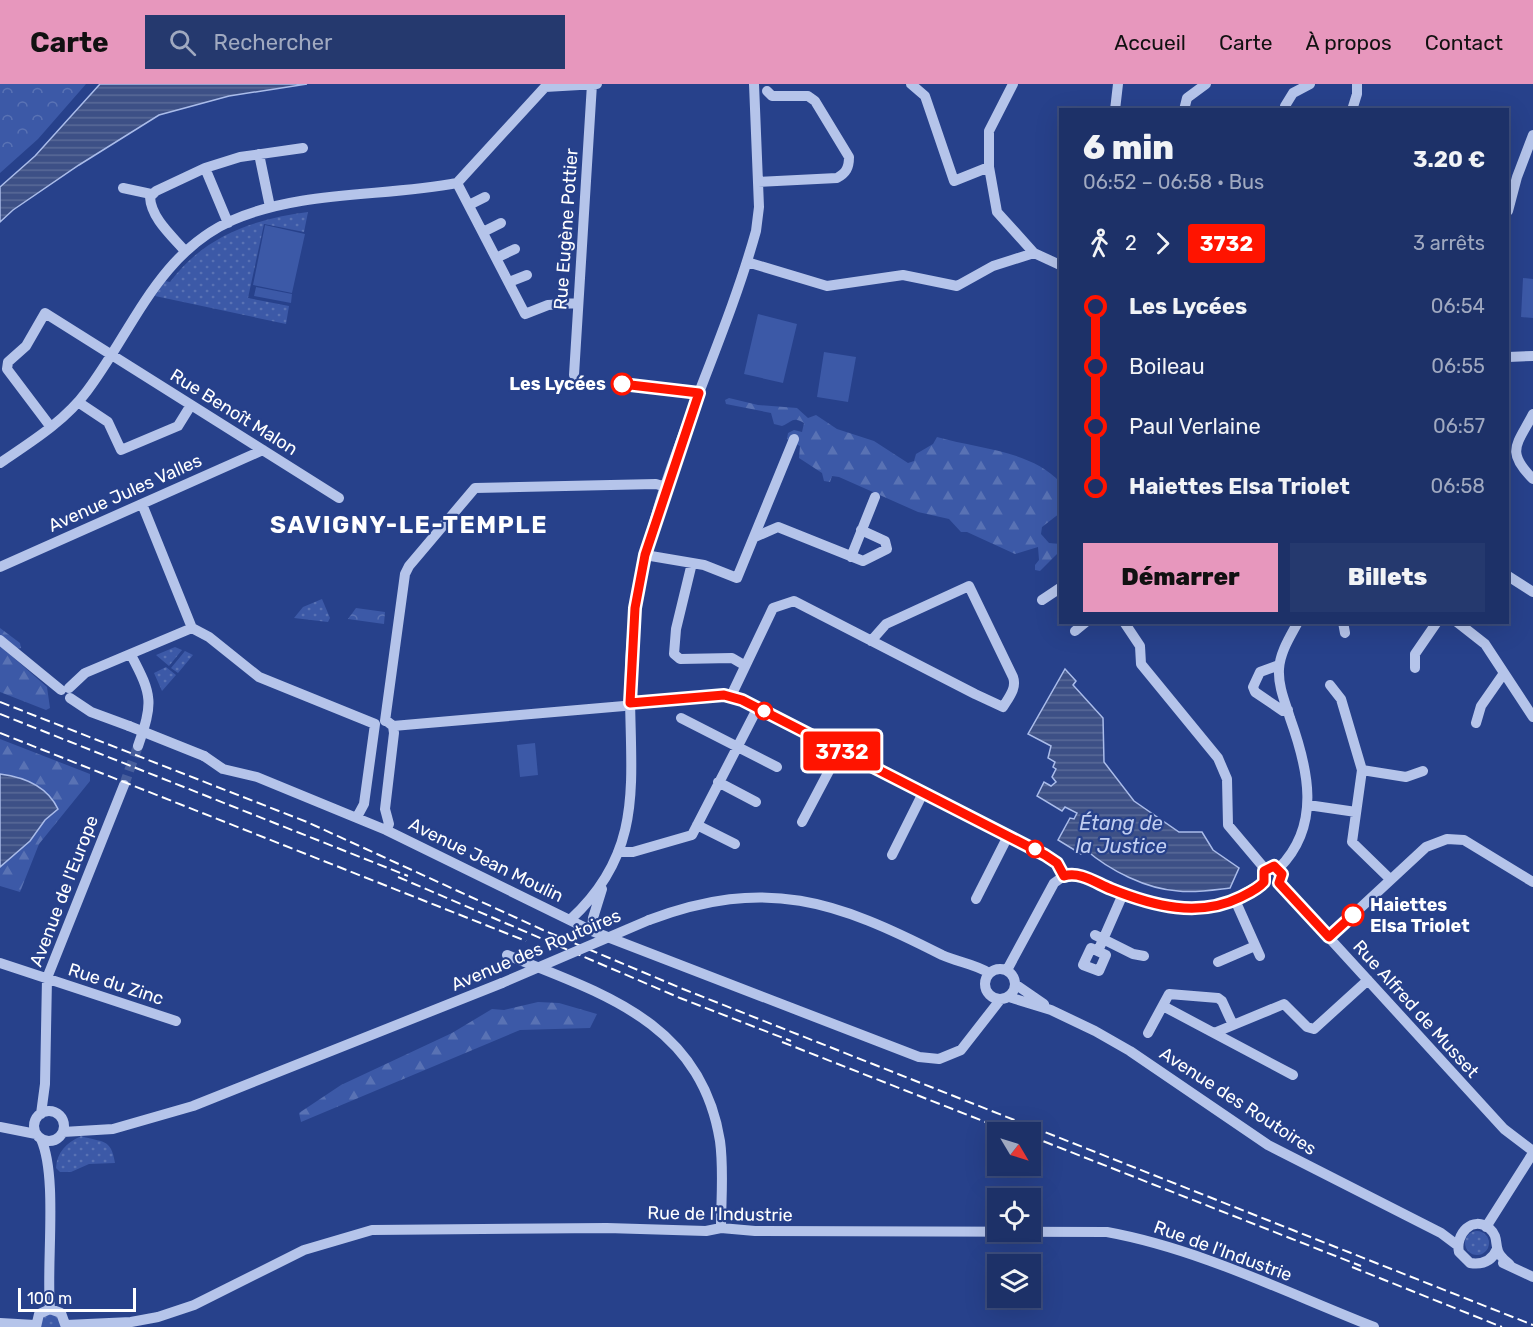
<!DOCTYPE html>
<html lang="fr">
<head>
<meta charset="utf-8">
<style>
	body { margin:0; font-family:Rubik,sans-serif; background:#25396e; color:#f1f3f6; height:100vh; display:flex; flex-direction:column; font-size:22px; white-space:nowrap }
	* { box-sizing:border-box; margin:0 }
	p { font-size:20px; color:#a0a9c0 }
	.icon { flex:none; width:33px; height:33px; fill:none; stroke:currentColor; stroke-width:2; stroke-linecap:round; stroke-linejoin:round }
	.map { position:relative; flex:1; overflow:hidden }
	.drawer { position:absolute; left:1059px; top:24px; width:450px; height:516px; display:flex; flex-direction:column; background:#1d3168; border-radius:0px; box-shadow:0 6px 24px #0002,0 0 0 2px #3b4c7c }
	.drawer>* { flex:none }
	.badge { padding:0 12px; border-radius:4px; font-size:21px; line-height:39px }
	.needle { width:39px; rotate:128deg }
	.fabs { position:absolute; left:987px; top:1038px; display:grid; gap:12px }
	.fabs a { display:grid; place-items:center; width:54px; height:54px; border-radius:0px; background:#1d3168; box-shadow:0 6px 24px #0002,0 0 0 2px #3b4c7c; font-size:30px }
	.scale { position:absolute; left:18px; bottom:15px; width:118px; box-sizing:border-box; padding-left:6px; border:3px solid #fff; border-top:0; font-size:16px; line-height:21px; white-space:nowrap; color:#fff; -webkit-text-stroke:4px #27418b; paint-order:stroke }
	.map>.badge { position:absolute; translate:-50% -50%; box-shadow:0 0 0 3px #fff }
	.legs { display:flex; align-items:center; gap:9px; height:66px; padding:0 24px; font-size:20px }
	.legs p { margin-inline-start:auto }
	.overview { display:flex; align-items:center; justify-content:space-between; height:102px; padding:0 24px }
	h1 { font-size:33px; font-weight:800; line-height:45px }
	.cta { display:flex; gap:12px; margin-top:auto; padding:12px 24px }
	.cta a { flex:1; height:69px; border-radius:0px; background:#e797bd; color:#111; font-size:24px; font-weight:800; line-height:69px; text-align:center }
	.cta a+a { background:#25396e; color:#f1f3f6 }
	ul { padding:0 24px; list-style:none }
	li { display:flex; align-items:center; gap:21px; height:60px; font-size:22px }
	li i { display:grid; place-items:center; width:9px; height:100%; margin:0 8px; background:currentColor }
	li i::after { content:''; width:15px; height:15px; margin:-8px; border:4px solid; border-radius:50%; background:#1d3168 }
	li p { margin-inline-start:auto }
	li:first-child i { background:linear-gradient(#0000 50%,currentColor 0) }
	li:last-child i { background:linear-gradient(currentColor 50%,#0000 0) }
	header { display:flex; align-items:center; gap:36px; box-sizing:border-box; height:84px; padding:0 30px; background:#e797bd; color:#111 }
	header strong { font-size:28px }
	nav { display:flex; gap:33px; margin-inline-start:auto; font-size:21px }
	.search { width:420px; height:54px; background:#25396e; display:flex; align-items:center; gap:15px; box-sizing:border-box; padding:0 21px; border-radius:0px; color:#a0a9c0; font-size:22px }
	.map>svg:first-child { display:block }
	.grass { fill:url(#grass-dots) }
	.forest { fill:url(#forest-firs) }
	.park { fill:url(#park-crowns) }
	.garden { fill:#3c59a7 }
	.water { fill:url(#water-rules); stroke:#aabcea; stroke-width:1.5 }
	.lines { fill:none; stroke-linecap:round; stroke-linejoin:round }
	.minor-tunnel { stroke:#475e9c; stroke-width:10; stroke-dasharray:10 5; stroke-linecap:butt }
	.minor { stroke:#b5c4ea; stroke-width:10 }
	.rail { stroke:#fff; stroke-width:2; stroke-dasharray:10 4.5; stroke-linecap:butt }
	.minor-bridge { stroke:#b5c4ea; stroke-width:10 }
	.line-1-casing { stroke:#fff; stroke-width:14 }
	.line-1 { stroke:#ff1400; stroke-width:9 }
	.stop-1-dot { fill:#fff; stroke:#ff1400; stroke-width:3 }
	.labels { text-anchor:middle; stroke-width:4.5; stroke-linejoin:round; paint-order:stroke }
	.street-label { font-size:18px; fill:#fff; stroke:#27418b }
	.stop-label { font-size:18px; font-weight:bold; fill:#fff; stroke:#27418b; text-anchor:end }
	.water-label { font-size:20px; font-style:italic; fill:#c1cef1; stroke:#27418b }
	.district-label { font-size:24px; font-weight:bold; letter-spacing:1.5px; fill:#fff; stroke:#27418b }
</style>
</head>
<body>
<header>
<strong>Carte</strong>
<div class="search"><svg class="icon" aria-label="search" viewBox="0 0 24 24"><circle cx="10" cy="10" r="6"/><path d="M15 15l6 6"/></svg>Rechercher</div>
<nav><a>Accueil</a><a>Carte</a><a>À propos</a><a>Contact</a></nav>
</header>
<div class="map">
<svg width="1533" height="1243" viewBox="0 0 1533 1243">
	<defs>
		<pattern id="grass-dots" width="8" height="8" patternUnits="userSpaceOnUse" patternTransform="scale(1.5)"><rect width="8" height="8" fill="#3c59a7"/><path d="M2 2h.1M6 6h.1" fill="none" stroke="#5972b4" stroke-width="1.8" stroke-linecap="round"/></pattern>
		<pattern id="forest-firs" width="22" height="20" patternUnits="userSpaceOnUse" patternTransform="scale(1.5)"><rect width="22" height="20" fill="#3c59a7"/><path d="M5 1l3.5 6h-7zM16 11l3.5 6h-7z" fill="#5972b4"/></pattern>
		<pattern id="park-crowns" width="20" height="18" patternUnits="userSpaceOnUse" patternTransform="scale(1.5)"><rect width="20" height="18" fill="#3c59a7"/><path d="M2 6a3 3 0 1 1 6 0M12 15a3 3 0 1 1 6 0" fill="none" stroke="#5972b4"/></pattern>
		<pattern id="water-rules" width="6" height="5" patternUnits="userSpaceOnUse" patternTransform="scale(1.5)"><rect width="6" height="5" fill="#3d5086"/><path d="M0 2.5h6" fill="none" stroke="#5a6a98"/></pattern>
	</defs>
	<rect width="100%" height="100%" fill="#27418b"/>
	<path class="grass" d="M308 128 304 148 264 140 248 214 289 222 286 240 155 212 165 197 170 198C204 152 254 135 308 128Z
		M322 515 330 534 328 538 294 534 303 523Z
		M175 563 182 566 169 582 156 571Z
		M185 567 193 571 178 589 171 584Z
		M166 583 176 591 162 607 154 589Z
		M81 1052C102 1059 111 1053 115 1079L89 1080 71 1088H60L56 1084C57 1068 66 1059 81 1052Z
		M1465 1159a12 12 0 1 1 24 0a12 12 0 1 1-24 0Z
		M46 1230 57 1231 62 1243H40L41 1235Z"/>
	<path class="forest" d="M729 314 758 321 797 324 808 334 816 331 837 345 874 357 908 379 914 377 916 370 933 360 937 353C978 365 1030 366 1060 398V429L1042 443 1041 450 1049 459 1060 460V467L1040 487 1035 486V481L1039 476 1038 463 1015 470 967 448H961L949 435 918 428 839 393 832 392 830 398 824 397 822 389 799 374 800 362 787 355 788 349 794 346 802 348 804 339C792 332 793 338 782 342L774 340 771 329 726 320 725 316Z
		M0 544 20 559 21 564 6 567 47 603 50 624 46 626 0 608Z
		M0 655 90 690V697L39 760 20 808 0 802V783L30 757 45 736 19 693 0 690Z
		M538 918 559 919 597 930 590 944 520 946 301 1038 299 1029 341 1001 452 949 492 925 504 926Z"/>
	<path class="park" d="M0 0H86L38 55 0 89Z
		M356 524 385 528 384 540 348 535Z"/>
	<path class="garden" d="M265 141 305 150 292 209 253 201Z
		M1523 194 1533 195V234L1521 233Z
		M256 203 292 210 291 219 254 212Z
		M758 230 797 240 783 299 744 290Z
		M824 268 856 273 848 318 817 313Z
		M535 659 538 691 520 693 517 661Z"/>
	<path class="water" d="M100 0H307L229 12 159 31 79 81 13 126 0 138V103L35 72Z
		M1065 585 1076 597 1073 601 1103 634 1104 678 1134 717 1179 748H1202L1213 766 1239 784 1230 804C1213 806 1195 809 1178 807 1146 805 1109 786 1086 766L1081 770 1058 756 1070 734 1074 735 1077 729 1065 723 1062 727 1037 712 1044 698 1051 702 1056 698 1052 693 1056 685 1053 683 1055 678 1048 674 1051 662 1028 650Z
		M0 690C24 693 47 702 58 725L45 736 30 757 0 783Z"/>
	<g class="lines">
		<path class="minor-tunnel" d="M124 701 138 662"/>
		<path class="minor" d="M911 0 925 12 954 97 989 83
			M1013 0 989 47V83L997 128 1034 169 1060 181
			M1285 22 1293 9 1310 0
			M1115 26 1118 0
			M1184 26 1187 14 1206 0
			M1352 26 1357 10V0
			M259 70 270 123
			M758 98 837 94C846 89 849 84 849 73L815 17 808 12H772L767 7
			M457 99 525 230 548 221 578 219
			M457 99 545 3 597 0
			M123 104 151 110
			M469 121 485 113
			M1508 127 1517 93 1533 51
			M228 139 205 84 240 73 303 64
			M483 148 501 139
			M185 167C172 152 151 134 150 113L156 107 205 84
			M496 174 515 165
			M747 178 827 202 903 191 957 202 993 182 1034 169
			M509 198 527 191
			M1508 273 1533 272
			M574 291 592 0
			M78 318 108 338 121 366 178 342 191 321
			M1533 330C1517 361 1505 367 1533 395
			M50 342 7 285 8 278 26 262 45 229 339 414
			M0 379C31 358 65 337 87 307 133 246 158 169 233 136 302 106 384 113 457 99
			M142 420 192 544
			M755 453 778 443 863 477 887 465 885 457 861 446
			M645 471 704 481 737 494 794 355
			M851 473 875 413
			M692 479 676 545 674 570 680 575 732 574 744 581
			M0 483 263 366
			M1508 492 1533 508
			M1042 516 1060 504
			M1124 538 1140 562 1141 580 1218 674 1227 695 1228 741 1265 785
			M1343 538 1345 549
			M1457 538 1485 560 1533 633
			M192 544 209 553 259 593 375 640
			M1075 547 1086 538
			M0 556 61 606
			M131 571C153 612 153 619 138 662
			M1279 581 1260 588 1253 603 1255 608 1283 627 1288 626
			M1415 584V570L1437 538
			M1330 601 1341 615 1362 686 1352 758 1390 795
			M69 604 85 589 192 544
			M731 612 773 524 794 517 975 610 1003 623C1009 613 1017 604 1013 593L969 502 886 540 871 557
			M70 614 91 628 129 642
			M681 634 777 683
			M385 637 405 490 409 482 475 404 656 400 666 403
			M1476 639 1481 622 1504 589
			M393 642 624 622 645 617 731 612 1045 770 1057 779 1064 792
			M204 672 223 685 257 693 386 746 592 847 919 973 939 975 961 966 1000 916
			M1362 686 1406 693 1423 687
			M718 698 756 718
			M1308 721 1356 728
			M357 733 364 720 375 640
			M802 738 840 666
			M697 741 735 760
			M386 746 389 740 385 725 394 649 393 642 388 638
			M618 768H633L692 751 758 623
			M892 771 923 709
			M1279 784C1322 741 1308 684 1290 634 1285 618 1278 602 1279 585 1280 568 1290 553 1298 538
			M1279 799 1504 1045 1533 1067
			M976 815 1008 752
			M1235 816 1260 872
			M570 836C643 769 631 702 630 613 629 583 631 553 636 523 654 392 721 273 756 147L759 123 754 0
			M649 836C767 792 836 817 942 871 957 878 975 880 989 889
			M592 847 593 834 602 805
			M1095 851 1133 870 1144 872
			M1329 853 1426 763 1447 755 1464 756 1533 798
			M1091 864 1106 871 1099 887 1083 881Z
			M1098 867 1123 810
			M507 871C604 910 701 939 720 1057 724 1086 721 1115 721 1144
			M1218 878 1255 862
			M0 879 176 937
			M985 900a15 15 0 1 1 30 0a15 15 0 1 1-30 0Z
			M1007 886 1054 799 1064 792 1074 790 1142 816 1164 822 1197 825 1230 818 1264 798
			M1015 900 1044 920
			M1009 913 1051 926 1095 947 1130 967 1268 1061 1441 1149 1457 1161
			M1163 922 1293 991
			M1148 949 1169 910 1218 914 1222 917 1233 941
			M1214 949 1284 920 1307 943 1314 945 1368 896
			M34 1042a15 15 0 1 1 30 0a15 15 0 1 1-30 0Z
			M41 1030 45 1000 47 894 124 701
			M0 1043 36 1050
			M63 1048 113 1045 193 1022 502 899
			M41 1055C58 1093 46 1180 50 1225
			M1486 1143 1533 1069
			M1497 1165C1492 1177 1483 1181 1470 1179L1459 1168C1455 1151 1472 1130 1490 1145 1498 1152 1495 1159 1498 1167 1500 1173 1506 1177 1510 1181
			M1503 1179 1533 1193
			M0 1239 35 1241
			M66 1241 131 1238 158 1233 194 1221 304 1166 372 1146 607 1144 706 1147 721 1144 755 1147 1107 1148C1200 1165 1287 1209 1374 1243
			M36 1243 39 1230 50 1225 61 1229 66 1243"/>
		<path class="rail" d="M0 618 307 738 543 846 683 905 1533 1241
			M0 630 408 792
			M0 649 526 857
			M398 793 680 914 791 957
			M782 958 1011 1048
			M1030 1052 1361 1182
			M1352 1183 1502 1243"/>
		<path class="minor-bridge" d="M129 642 204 672
			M502 899 649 836"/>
	</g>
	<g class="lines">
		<defs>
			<path id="line-1" d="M622 300 699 309 645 471 635 524 630 619 724 611 742 616 1045 771 1057 779 1064 792C1080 787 1096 799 1111 805 1153 822 1199 834 1241 813 1249 809 1258 805 1264 798V787L1274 782 1282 790 1279 799 1329 853 1353 831"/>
		</defs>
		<use href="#line-1" class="line-1-casing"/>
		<use href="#line-1" class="line-1"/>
	</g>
	<g class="stop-1-dot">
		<circle cx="622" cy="300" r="10"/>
		<circle cx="764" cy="627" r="8"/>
		<circle cx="1035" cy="765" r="8"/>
		<circle cx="1353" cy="831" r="10"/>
	</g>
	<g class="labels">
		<g class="street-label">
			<text transform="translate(566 145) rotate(-86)" y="6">Rue Eugène Pottier</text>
			<text transform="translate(234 328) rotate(32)" y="6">Rue Benoît Malon</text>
			<text transform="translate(125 409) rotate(-24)" y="6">Avenue Jules Valles</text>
			<text transform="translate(486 776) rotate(26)" y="6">Avenue Jean Moulin</text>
			<text transform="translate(64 807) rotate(-69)" y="6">Avenue de l'Europe</text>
			<text transform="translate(536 866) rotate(-23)" y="6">Avenue des Routoires</text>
			<text transform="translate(116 900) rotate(18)" y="6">Rue du Zinc</text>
			<text transform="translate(1416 925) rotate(48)" y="6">Rue Alfred de Musset</text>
			<text transform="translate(1238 1017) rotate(33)" y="6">Avenue des Routoires</text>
			<text transform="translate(720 1130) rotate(1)" y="6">Rue de l'Industrie</text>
			<text transform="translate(1223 1167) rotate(20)" y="6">Rue de l'Industrie</text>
		</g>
		<g class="stop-label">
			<text x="606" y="306">Les Lycées</text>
			<text x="1370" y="827" text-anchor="start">Haiettes<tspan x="1370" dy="21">Elsa Triolet</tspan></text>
		</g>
		<g class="water-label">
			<text x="1121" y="746">Étang de<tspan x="1121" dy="23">la Justice</tspan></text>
		</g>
		<g class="district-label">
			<text x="409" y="449">SAVIGNY-LE-TEMPLE</text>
		</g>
	</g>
</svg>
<div class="fabs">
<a><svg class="needle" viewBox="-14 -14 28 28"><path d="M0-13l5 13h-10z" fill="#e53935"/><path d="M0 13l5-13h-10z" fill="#a0a9c0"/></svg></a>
<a><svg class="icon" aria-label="locate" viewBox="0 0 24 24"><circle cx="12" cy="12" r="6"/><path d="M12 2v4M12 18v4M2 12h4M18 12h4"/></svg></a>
<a><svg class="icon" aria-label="layers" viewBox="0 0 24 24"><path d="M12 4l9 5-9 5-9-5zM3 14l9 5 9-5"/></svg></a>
</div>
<div class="scale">100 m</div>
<b class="badge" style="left:842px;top:667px;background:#ff1400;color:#fff">3732</b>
<section class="drawer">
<div class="overview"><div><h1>6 min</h1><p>06:52 – 06:58 · Bus</p></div><b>3.20 €</b></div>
<div class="legs"><svg class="icon" aria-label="walk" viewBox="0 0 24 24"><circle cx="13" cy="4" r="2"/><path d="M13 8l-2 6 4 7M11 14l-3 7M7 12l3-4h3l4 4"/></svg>2<svg class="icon" aria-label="forward" viewBox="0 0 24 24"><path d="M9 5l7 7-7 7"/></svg><b class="badge" style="background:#ff1400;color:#fff">3732</b><p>3 arrêts</p></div>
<ul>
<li><i style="color:#ff1400"></i><b>Les Lycées</b><p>06:54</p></li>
<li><i style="color:#ff1400"></i><span>Boileau</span><p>06:55</p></li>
<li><i style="color:#ff1400"></i><span>Paul Verlaine</span><p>06:57</p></li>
<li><i style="color:#ff1400"></i><b>Haiettes Elsa Triolet</b><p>06:58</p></li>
</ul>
<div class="cta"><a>Démarrer</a><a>Billets</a></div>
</section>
</div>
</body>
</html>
